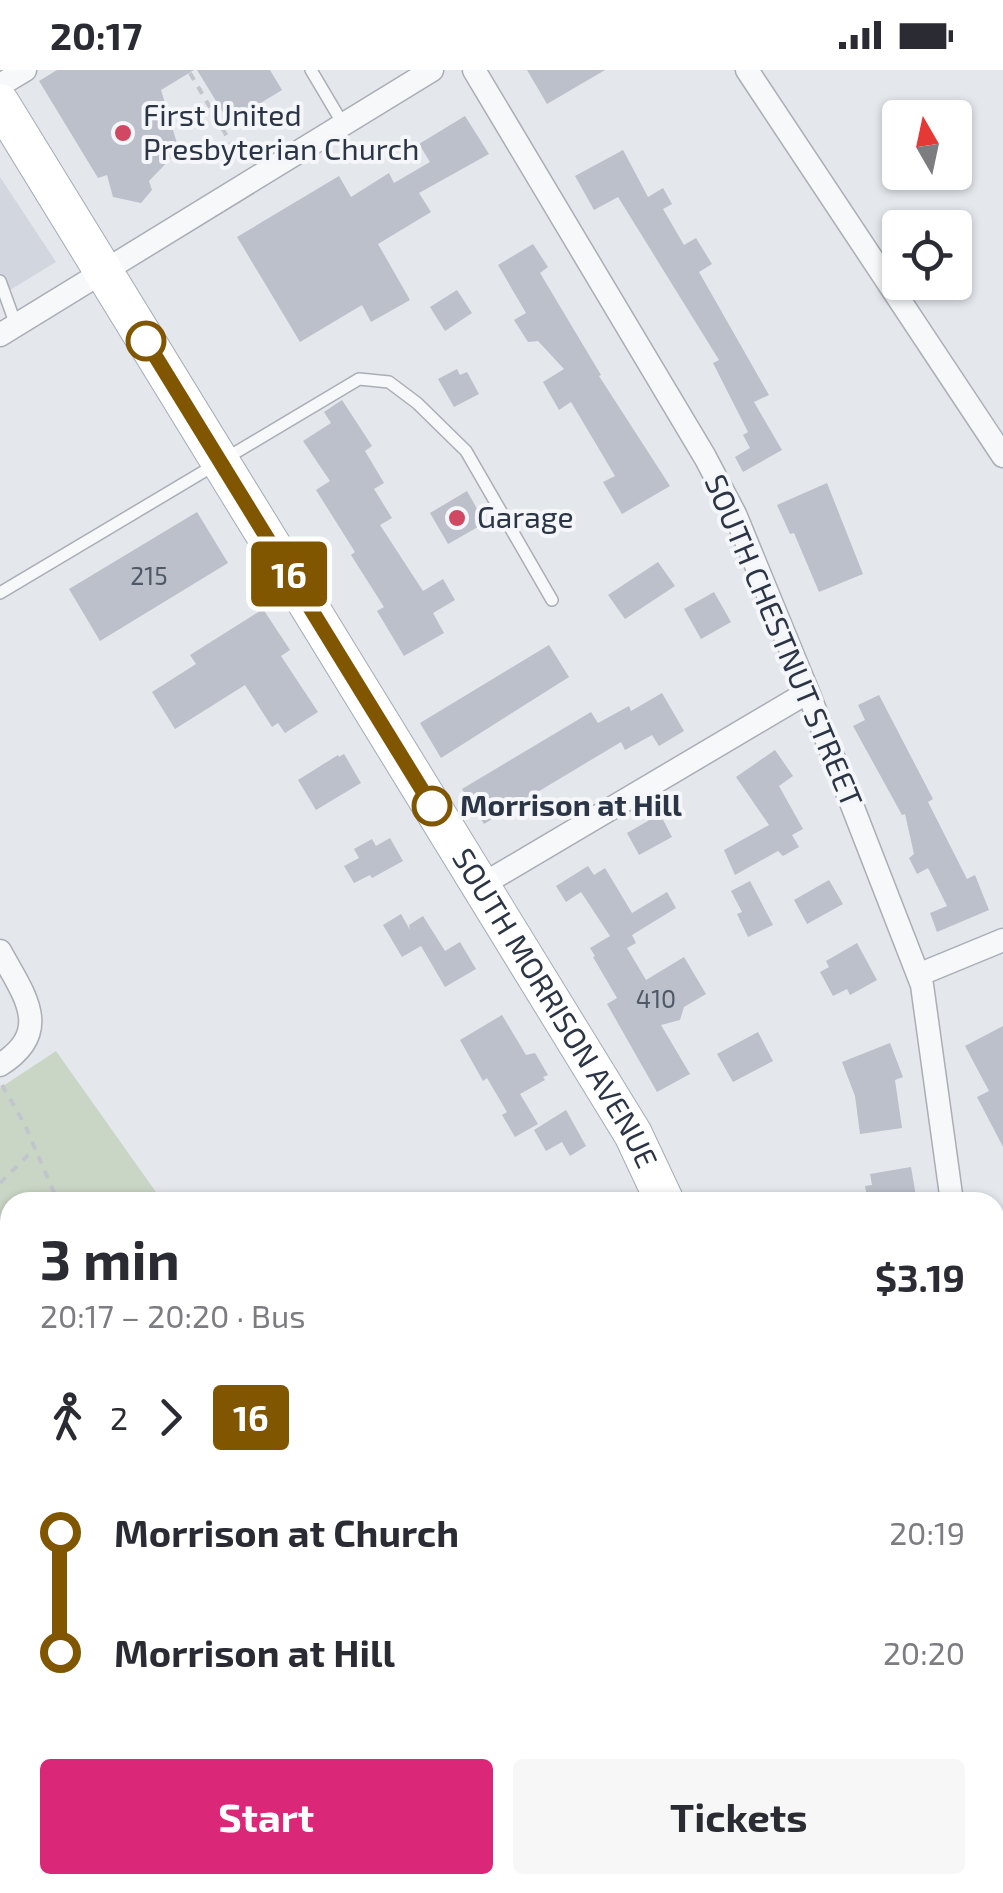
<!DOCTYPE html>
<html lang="en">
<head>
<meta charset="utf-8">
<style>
	body { margin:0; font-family:"Exo 2",sans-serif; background:#f7f7f7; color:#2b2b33; height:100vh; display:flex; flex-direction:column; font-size:38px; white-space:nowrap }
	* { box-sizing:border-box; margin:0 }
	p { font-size:32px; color:#7c7c81 }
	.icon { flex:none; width:55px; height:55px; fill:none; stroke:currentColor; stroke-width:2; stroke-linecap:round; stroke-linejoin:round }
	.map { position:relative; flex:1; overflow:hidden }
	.side { position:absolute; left:0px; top:1122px; width:1005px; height:702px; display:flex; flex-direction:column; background:#fff; border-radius:30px 30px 0 0; box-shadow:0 2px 8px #0004 }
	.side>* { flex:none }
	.badge { padding:0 20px; border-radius:8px; font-size:35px; line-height:65px }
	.needle { width:65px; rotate:351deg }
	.fabs { position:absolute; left:882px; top:30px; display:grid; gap:20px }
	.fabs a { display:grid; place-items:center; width:90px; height:90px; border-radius:10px; background:#fff; box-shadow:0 2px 8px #0004; font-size:50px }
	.map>.badge { position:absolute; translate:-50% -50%; box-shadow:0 0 0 5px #fff }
	.legs { display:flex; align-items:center; gap:15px; height:110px; padding:0 40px; font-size:32px }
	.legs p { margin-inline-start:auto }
	.headline { display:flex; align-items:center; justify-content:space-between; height:170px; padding:0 40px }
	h1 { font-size:55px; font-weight:700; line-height:75px }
	.action { display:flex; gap:20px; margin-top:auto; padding:20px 40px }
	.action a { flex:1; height:115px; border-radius:10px; background:#db2777; color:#fff; font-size:40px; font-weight:700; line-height:115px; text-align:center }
	.action a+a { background:#f7f7f7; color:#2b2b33 }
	ul { padding:0 40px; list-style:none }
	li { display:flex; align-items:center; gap:35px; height:120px; font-size:38px }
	li i { display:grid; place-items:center; width:15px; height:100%; margin:0 12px; background:currentColor }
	li i::after { content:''; width:25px; height:25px; margin:-12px; border:8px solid; border-radius:50%; background:#fff }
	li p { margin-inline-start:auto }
	li:first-child i { background:linear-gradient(#0000 50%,currentColor 0) }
	li:last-child i { background:linear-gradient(currentColor 50%,#0000 0) }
	.status { display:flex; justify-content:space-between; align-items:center; height:70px; padding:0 50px; background:#fff; direction:ltr }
	.status svg { height:28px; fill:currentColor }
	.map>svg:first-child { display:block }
	.built { fill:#d2d6de }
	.green { fill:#cad6c5 }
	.building { fill:#bbc0ca }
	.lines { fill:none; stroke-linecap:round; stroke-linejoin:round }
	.service-casing { stroke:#a9aeb7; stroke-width:14 }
	.minor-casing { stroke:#a9aeb7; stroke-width:25 }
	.primary-casing { stroke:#a3acb8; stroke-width:40 }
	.path { stroke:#c2c5cb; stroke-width:4; stroke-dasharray:8 8; stroke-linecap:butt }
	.service { stroke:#f7f8fa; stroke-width:11 }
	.minor { stroke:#f7f8fa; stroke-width:22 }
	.primary { stroke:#fff; stroke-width:38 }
	.line-1-casing { stroke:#fff; stroke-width:22 }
	.line-1 { stroke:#815601; stroke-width:15 }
	.poi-dot { fill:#d14862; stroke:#f4f6f9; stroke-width:4 }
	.stop-1-dot { fill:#fff; stroke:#815601; stroke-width:5 }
	.labels { text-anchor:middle; stroke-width:8; stroke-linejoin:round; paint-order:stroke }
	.number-label { font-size:25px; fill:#4f5866 }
	.poi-label { font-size:30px; fill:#2b3545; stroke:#f4f6f9; text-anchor:start }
	.street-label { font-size:30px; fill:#2b3545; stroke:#f4f6f9 }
	.stop-label { font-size:30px; font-weight:bold; fill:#2b3545; stroke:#f4f6f9; text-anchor:start }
</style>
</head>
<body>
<div class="status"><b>20:17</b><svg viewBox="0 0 49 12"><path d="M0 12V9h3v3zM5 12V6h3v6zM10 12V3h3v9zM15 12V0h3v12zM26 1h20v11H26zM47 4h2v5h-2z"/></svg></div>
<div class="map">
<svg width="1003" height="1823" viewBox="0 0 1003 1823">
	<rect width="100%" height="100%" fill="#e4e7ec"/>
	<path class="built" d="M0 107 56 192 0 226Z"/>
	<path class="green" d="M56 981 163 1132H10V1577L0 1569V1018Z"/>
	<path class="building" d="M57 0H194L161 20 179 80 149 111 152 120 141 133 113 127 107 105 98 108 39 11Z
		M197 0H270L282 20 229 52Z
		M527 0H605L547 34Z
		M465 46 489 84 419 123 431 142 378 174 410 230 371 252 362 235 300 272 237 167 339 106 351 127 389 103 394 113 430 92 419 74Z
		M623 80 648 127 663 118 672 134 663 139 684 175 696 168 712 194 699 202 769 325 754 332 782 380 743 402 735 387 750 378 743 365 748 362 713 293 719 290 618 127 594 140 575 106Z
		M533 174 548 197 540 203 601 305 599 306 670 416 622 444 603 412 615 406 571 332 559 340 543 312 564 299 538 271 528 272 514 250 526 243 498 195Z
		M457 220 472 243 445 261 430 237Z
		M457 299 460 305 467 302 479 324 454 337 438 309Z
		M342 330 372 376 365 381 384 413 374 419 392 448 380 455 423 521 443 509 455 530 433 543 444 563 404 586 377 541 384 537 351 485 355 482 316 420 330 411 303 371 331 353 324 342Z
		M827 413 863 504 819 522 794 463 790 464 777 435Z
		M467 421 485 453 448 474 430 443Z
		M197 442 228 493 100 571 69 519Z
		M658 492 675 516 625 549 608 525Z
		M714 522 731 552 701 569 684 539Z
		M263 539 290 580 281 586 318 642 285 663 278 653 272 657 245 615 175 659 152 622 196 594 190 585Z
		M549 575 569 607 441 688 420 653Z
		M662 623 684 661 659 676 652 665 625 680 621 672 484 754 462 719 591 642 598 653 629 636 631 641Z
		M879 625 933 729 928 732 967 809 975 805 989 840 937 862 930 843 947 836 928 798 917 804 909 788 914 784 905 744 902 745 853 656 865 650 858 635Z
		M775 680 793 706 779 716 803 759 792 765 799 777 783 786 778 781 735 805 724 780 769 755 736 707Z
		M344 684 361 713 316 740 298 710 338 685 339 687Z
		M660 744 672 767 639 785 627 763Z
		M390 768 403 791 372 808 370 805 354 813 344 796 359 788 354 779 372 769 376 776Z
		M588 796 594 805 605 798 632 843 667 822 676 838 632 865 636 873 627 878 646 910 684 887 706 924 684 937 680 950 661 955 690 1004 657 1022 607 934 617 928 593 887 595 886 590 878 610 866 581 822 566 832 556 816Z
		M829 810 843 834 807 854 794 830Z
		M750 811 773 855 748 867 737 844 742 842 731 821Z
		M401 844 410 860 409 855 423 846 445 881 460 872 476 899 445 917 421 876 402 887 383 855Z
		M857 873 877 910 850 925 847 919 833 926 820 902 829 897 826 891Z
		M502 945 526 985 535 983 548 1005 543 1007 545 1010 520 1024 538 1054 515 1067 502 1045 507 1042 487 1008 483 1011 460 970Z
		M1003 956V1077L977 1027 989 1021 965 976Z
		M758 962 773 991 733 1012 717 984Z
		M890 973 903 1007 895 1010 902 1058 860 1064 855 1026 842 992Z
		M566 1040 586 1076 570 1086 562 1072 546 1081 534 1060Z
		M911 1097 917 1132H868L865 1116 872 1115 870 1104Z"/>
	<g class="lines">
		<defs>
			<path id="service" d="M311 0 343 54
				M0 211 16 255
				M0 523 359 309 389 312 417 333 466 381 552 530"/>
			<path id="minor" d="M474 0 705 387 735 444 808 622 922 915 952 1132
				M747 0 1003 386
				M0 15 25 0
				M0 265 432 0
				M480 816 808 622
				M0 881C24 925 54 961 0 995
				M918 905 1003 870
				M995 1348 1003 1372
				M995 1546 1003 1544
				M0 1593 10 1601
				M458 1815 521 1823
				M645 1815 649 1823"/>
			<g id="primary">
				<path id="s1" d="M0 33 633 1064 665 1132"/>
				<path d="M890 1815 892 1823"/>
			</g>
		</defs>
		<use href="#service" class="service-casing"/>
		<use href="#minor" class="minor-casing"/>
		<use href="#primary" class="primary-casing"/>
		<path class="path" d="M190 3 239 87
			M2 1015 25 1055 58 1132
			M0 1113 35 1078
			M0 1528 10 1536"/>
		<use href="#service" class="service"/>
		<use href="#minor" class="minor"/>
		<use href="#primary" class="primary"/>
	</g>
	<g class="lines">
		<defs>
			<path id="line-1" d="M146 271 432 736"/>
		</defs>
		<use href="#line-1" class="line-1-casing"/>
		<use href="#line-1" class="line-1"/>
	</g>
	<g class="poi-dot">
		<circle cx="123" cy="63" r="10"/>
		<circle cx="457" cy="448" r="10"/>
	</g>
	<g class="stop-1-dot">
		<circle cx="146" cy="271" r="18"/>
		<circle cx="432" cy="736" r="18"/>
	</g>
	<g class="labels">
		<g class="number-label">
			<text x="149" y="515">215</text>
			<text x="656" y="938">410</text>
		</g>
		<g class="poi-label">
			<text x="143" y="56">First United<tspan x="143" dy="34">Presbyterian Church</tspan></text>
			<text x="477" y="458">Garage</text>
		</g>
		<g class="street-label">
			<text transform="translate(783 571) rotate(67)" y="10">SOUTH CHESTNUT STREET</text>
			<text dy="10" stroke="none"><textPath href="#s1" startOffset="1062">SOUTH MORRISON AVENUE</textPath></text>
		</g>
		<g class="stop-label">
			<text x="460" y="746">Morrison at Hill</text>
		</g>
	</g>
</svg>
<div class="fabs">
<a><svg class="needle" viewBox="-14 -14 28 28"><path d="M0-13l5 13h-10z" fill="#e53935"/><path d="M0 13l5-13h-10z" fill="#7c7c81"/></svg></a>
<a><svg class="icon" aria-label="locate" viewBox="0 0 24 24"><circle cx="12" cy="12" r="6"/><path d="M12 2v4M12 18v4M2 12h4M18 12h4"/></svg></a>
</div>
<b class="badge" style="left:289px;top:504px;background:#815601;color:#fff">16</b>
<section class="side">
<div class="headline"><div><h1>3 min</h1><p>20:17 – 20:20 · Bus</p></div><b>$3.19</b></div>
<div class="legs"><svg class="icon" aria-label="walk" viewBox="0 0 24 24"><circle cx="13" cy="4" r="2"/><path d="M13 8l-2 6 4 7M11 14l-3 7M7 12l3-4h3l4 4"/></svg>2<svg class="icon" aria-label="forward" viewBox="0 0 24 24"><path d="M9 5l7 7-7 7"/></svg><b class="badge" style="background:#815601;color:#fff">16</b></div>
<ul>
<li><i style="color:#815601"></i><b>Morrison at Church</b><p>20:19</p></li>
<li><i style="color:#815601"></i><b>Morrison at Hill</b><p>20:20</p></li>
</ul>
<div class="action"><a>Start</a><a>Tickets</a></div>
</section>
</div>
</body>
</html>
